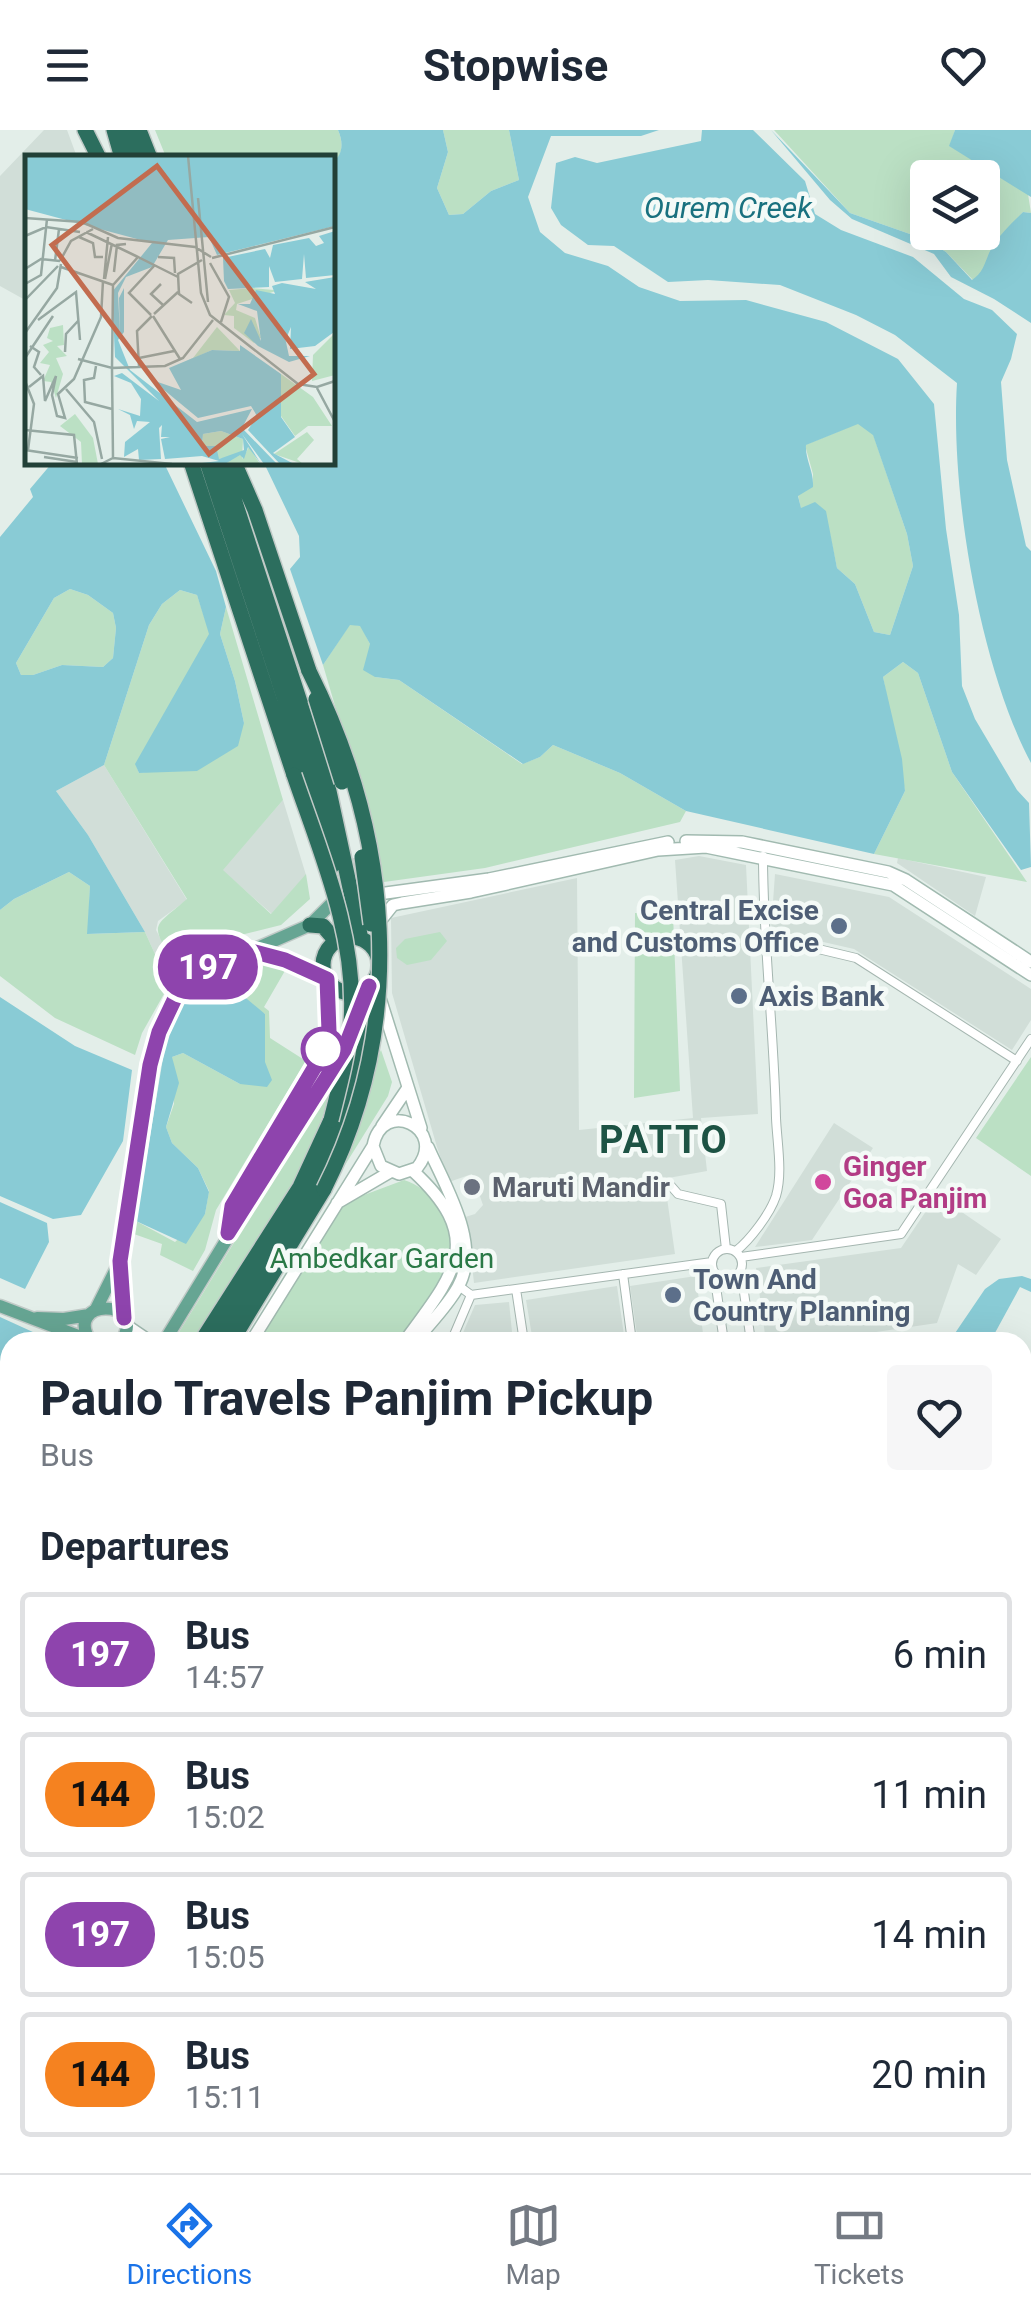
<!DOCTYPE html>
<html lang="en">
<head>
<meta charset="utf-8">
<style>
	body { margin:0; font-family:Roboto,sans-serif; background:#f6f6f7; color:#1f2937; height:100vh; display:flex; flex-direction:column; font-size:38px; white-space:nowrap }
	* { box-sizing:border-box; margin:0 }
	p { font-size:32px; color:#747a83 }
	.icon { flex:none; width:55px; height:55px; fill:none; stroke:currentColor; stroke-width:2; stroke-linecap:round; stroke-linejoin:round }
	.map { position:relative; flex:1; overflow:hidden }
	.side { position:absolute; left:0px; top:1202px; width:1032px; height:842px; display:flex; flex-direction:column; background:#fff; border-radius:30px 30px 0 0; box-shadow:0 10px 40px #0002 }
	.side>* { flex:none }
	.badge { padding:0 20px; border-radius:32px; font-size:35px; line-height:65px }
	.buttons { position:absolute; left:910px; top:30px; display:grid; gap:20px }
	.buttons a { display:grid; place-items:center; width:90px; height:90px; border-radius:10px; background:#fff; box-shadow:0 10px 40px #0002; font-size:50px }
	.map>.badge { position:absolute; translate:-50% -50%; box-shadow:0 0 0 5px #fff }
	h2 { padding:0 40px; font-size:38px; line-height:90px }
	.round { display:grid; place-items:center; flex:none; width:105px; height:105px; border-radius:10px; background:#f6f6f7 }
	.overview { display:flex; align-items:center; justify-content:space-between; height:170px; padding:0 40px }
	h1 { font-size:48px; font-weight:700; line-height:75px }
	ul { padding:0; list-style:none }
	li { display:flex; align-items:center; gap:30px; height:125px; margin:0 20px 15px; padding:0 20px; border:5px solid #e0e1e3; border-radius:10px }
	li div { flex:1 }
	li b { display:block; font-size:38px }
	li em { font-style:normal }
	li .badge { min-width:110px; font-weight:700; text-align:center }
	header { display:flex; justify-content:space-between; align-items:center; height:130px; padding:0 40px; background:#fff; font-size:45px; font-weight:700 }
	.dock { display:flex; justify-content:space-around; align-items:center; height:140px; border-top:2px solid #e0e1e3; background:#fff; font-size:28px; color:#747a83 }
	.dock a { display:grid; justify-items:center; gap:5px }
	.dock .on { color:#1a73e8 }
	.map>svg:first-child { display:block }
	.built { fill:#d1ded8 }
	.green { fill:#bbe0c4; fill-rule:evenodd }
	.water { fill:#89cbd5; fill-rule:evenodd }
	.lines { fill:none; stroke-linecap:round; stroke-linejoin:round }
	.street-casing { stroke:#a5b6b0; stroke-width:10 }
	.secondary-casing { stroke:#a1bab0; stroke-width:14 }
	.primary-casing { stroke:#c1cac7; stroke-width:15 }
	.highway-casing { stroke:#c1cac7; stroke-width:18 }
	.street { stroke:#fff; stroke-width:8 }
	.secondary { stroke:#fff; stroke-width:11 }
	.primary { stroke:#66a593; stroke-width:12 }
	.highway { stroke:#2c6e5e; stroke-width:15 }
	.highway-bridge-casing { stroke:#c1cac7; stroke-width:18; stroke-linecap:butt }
	.highway-bridge { stroke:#2c6e5e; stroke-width:15 }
	.line-casing { stroke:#fff; stroke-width:22 }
	.line { stroke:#8e44ad; stroke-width:15 }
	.service-dot { fill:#5c6f8a; stroke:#f4faf7; stroke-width:4 }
	.stop-dot { fill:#fff; stroke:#8e44ad; stroke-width:5 }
	.hotel-dot { fill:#d1479c; stroke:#f4faf7; stroke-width:4 }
	.worship-dot { fill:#6b7280; stroke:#f4faf7; stroke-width:4 }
	.labels { text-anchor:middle; stroke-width:9; stroke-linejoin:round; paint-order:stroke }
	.service-label { font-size:28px; font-weight:bold; fill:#4e5e75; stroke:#f4faf7; text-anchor:start }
	.hotel-label { font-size:28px; font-weight:bold; fill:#b23c85; stroke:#f4faf7; text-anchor:start }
	.worship-label { font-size:28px; font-weight:bold; fill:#5b616d; stroke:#f4faf7; text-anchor:start }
	.park-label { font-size:28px; fill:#2a7946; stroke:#f4faf7 }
	.water-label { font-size:30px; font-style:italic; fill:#19717f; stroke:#f4faf7 }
	.district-label { font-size:38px; font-weight:bold; letter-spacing:2.5px; fill:#1d5344; stroke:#f4faf7 }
	.inset-road { fill:none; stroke:#96a8a2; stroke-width:2.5 }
	.view { fill:#c26c4f; fill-opacity:0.15; stroke:#c26c4f; stroke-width:5 }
	.inset-edge { fill:none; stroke:#224037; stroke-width:5 }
</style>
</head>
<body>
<header><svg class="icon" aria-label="menu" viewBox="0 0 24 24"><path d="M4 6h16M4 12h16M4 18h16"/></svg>Stopwise<svg class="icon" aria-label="heart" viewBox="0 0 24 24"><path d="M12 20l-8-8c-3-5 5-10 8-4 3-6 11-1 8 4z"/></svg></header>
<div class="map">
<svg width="1031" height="2043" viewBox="0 0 1031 2043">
	<rect width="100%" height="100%" fill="#e3eee9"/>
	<path class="built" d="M44 0H67L77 27 28 28 27 171 0 156V46Z
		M104 635 187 770 158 791 156 800 179 845 169 855 145 802 88 705 56 661Z
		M283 670 306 745 272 784 222 740Z
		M699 726 746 735 758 984 701 988 707 1041 624 1056 626 1066 666 1061 675 1124 474 1153 469 1108 462 1088 475 1084 483 1075 472 1044 449 1052 437 1017 392 863 391 788 577 748 579 1000 693 988 675 730Z
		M898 728 986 747 975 786 897 733Z
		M775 744 889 767 1031 859V890L1012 920 854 819 771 800Z
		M834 993 873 1018 812 1110 755 1117Z
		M937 1065 1001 1109 976 1145 958 1134 937 1193 829 1209 828 1212H766L756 1138 901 1118Z
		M696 1146 704 1212H638L630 1156Z
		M617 1156 625 1212H580L578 1203 572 1204 574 1212H533L526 1170Z
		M509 1172 513 1212H459L475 1175Z"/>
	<path class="green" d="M155 0H338C343 12 344 24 333 33L332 28 166 27Z
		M443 0H509L519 50 491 61 463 84 449 85 437 58 448 22Z
		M774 0H955L950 16 1028 64 1031 83 1023 82 992 117 982 144 973 150 946 122 927 110 850 83ZM928 48H982V102H928Z
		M859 293 873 304 907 404 913 436 890 505 874 502 855 454 837 438 825 381 801 379 798 365 813 356V344L805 315Z
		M70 459 88 465 113 483 116 498 113 528 103 537 62 535 33 545H21L16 533 54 468Z
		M180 460 197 465 210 504 136 635 139 643 155 641 244 593 235 551 220 504 226 477 283 670 223 740 271 784 306 744 310 769 281 795 204 814 173 834C151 791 151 800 187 769L104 635 149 495 162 474Z
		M350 494 361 496 370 514 375 547 399 550 522 634 540 627 553 615 620 643 686 681 680 692 485 738 384 752 378 741 361 664 323 535Z
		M903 532 918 543 952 642 1027 752 874 724 905 661 883 547Z
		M69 742 90 756 88 804 145 802 169 855 142 903 135 925 55 888 0 846V780L14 769Z
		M635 783 673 784 680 961 634 968Z
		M440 802 447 811 431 830 407 835 397 828 396 818 405 809Z
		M250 833 286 839 264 877 269 881 270 908 306 931 216 1080 205 1120 193 1141 160 1125 162 1114 134 1104 136 1091 175 1112 205 1084 209 1061 198 1038 172 1013 166 997 174 974 172 927 183 923 240 954 265 932V884L199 853 223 837Z
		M381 920 392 952 388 966 235 1212Z
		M1031 927V1046L976 1008Z
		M335 948C309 1045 247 1128 195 1212H173Z
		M404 1050C437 1060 463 1105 449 1140 440 1163 414 1192 399 1212H257L340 1074Z"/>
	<path class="water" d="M338 0H443L448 22 437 58 449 85 463 84 491 61 519 50 509 0H659L641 6H551L528 67 540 102 565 123 608 136 639 157 680 171 746 170 826 192 898 229 934 274 946 399 959 485 962 556 975 589 1017 660 1029 673 1031 737 1021 740 952 642 918 543 903 532 883 547 902 629 905 661 874 724 686 681 620 643 553 615 540 627 523 634 399 550 375 547 363 540 370 514 360 496 350 495 323 535 290 439 300 427 299 406 264 333 332 332V33C344 24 343 12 338 0ZM858 294 873 305 907 404 913 436 890 505 874 502 855 454 837 438 826 381 815 372 801 378 798 366 813 357C814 341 805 330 806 315Z
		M702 0H753L805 51 815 84 841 100 913 127 964 169 992 180 1017 204 1011 229 1001 252 1007 330 1026 416 1031 421V633C980 537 950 362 957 253L895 205 856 185 780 155 708 150 668 152 614 116 588 115 561 95 551 78 556 33 575 27 597 33 701 11Z
		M771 0 850 83 927 110 946 122 972 150C986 141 985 127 994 114 1002 102 1013 92 1023 82L1031 83V193L994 169 951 147 934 124 852 89 830 70Z
		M955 0H1031V67L949 16Z
		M52 333H164L216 441 226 477 220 504 235 551 244 593 238 616 197 641 139 643 135 634 209 504 197 465 180 460 162 474 149 495 104 635 56 661 88 705 145 802 87 804 90 756 69 742 14 769 0 780V407L33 367 30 359ZM70 459 88 465 113 483 116 498 113 528 103 537 62 535 33 545H21L16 533 54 468Z
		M208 850 229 854 265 884V932L272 950 267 957 240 954 183 923 172 927 179 953 166 997 172 1013 198 1038 209 1062 205 1084 186 1114 136 1091 168 898C177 881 188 855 208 850Z
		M0 867 75 916 132 940 123 1011 81 1085 53 1089 0 1066Z
		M0 1072 47 1093 49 1112 25 1159 0 1148Z
		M1022 1146 1031 1149V1162L1020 1157 990 1212H949L985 1159 999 1149Z
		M0 1187 46 1208 49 1212H10V1355L0 1372Z
		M10 1369V2035H717L720 2043H0V1386Z"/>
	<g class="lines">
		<defs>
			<path id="street" d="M764 806 856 828 1017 931
				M627 1060 671 1056 678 1064 721 1074 726 1119
				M712 1134a15 15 0 1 1 30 0a15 15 0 1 1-30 0Z
				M736 1121C750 1110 770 1084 776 1066 783 1043 777 1012 776 988 774 900 763 813 763 726
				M741 1127 901 1104 1031 909
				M741 1141 751 1212
				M714 1143 724 1212
				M623 1144 632 1212
				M459 1156 471 1165 712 1132
				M516 1159 524 1212
				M451 1212 471 1165
				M1022 1332 1031 1338
				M1022 1393 1031 1384
				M1022 1450 1031 1457
				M1022 1516 1031 1507
				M1022 1992 1031 1984
				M910 2043 917 2035
				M972 2043 980 2035"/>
			<path id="secondary" d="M686 711 742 712 888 742 906 750 1031 832
				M371 765 489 749 668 712
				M377 795 393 775 402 773 471 762 658 720 706 717 893 755 1031 845
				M380 868 421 998
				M382 996 407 959
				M337 1073 390 1042
				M126 1195 151 1212
				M251 1212 373 1016C382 967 449 998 417 1038L399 1044 381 1036 373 1016
				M404 1212C453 1145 488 1110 413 1041
				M415 1212C429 1194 447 1177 458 1157 482 1115 445 1056 428 1017
				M1022 1307 1031 1293
				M0 1623 10 1606
				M1022 1775 1031 1790
				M1022 1914 1031 1909
				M825 2043 826 2035"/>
			<path id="primary" d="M253 820 310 795 337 768
				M0 1176 89 1210
				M96 1179 119 1133
				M37 1188 64 1189 89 1185
				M124 1188 120 1131 150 935 159 902 177 864 218 829 251 821 285 829 327 849 329 901 319 929 232 1076 228 1103
				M91 1212C61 1168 150 1167 121 1212
				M164 1212 345 916
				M0 1483 10 1466
				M730 2035 733 2043
				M740 2035 746 2043"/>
			<path id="highway" d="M85 0 99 28
				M114 0 122 28
				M129 0 134 28
				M139 0 150 28
				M191 332 294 645
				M207 332 315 661 332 736
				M222 332 329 661 361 809
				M234 332 255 380 309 541
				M310 795 323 796 336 811
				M323 835a28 28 0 1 1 56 0a28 28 0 1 1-56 0Z
				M201 1212 300 1057 331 990
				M216 1212C258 1143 310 1075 340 999 357 955 364 910 371 864
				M231 1212 324 1059
				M0 1536 10 1520
				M0 1562 10 1546"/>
		</defs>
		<use href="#street" class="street-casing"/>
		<use href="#secondary" class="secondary-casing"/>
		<use href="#primary" class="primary-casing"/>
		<use href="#highway" class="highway-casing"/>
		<use href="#street" class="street"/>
		<use href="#secondary" class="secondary"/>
		<use href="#primary" class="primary"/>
		<use href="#highway" class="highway"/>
		<defs>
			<path id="highway-bridge" d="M309 541C391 705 409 891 324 1059
				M316 569 342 652
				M294 645C321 724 357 806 351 892 348 925 339 958 331 990
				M362 727 371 794"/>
		</defs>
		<use href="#highway-bridge" class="highway-bridge-casing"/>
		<use href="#highway-bridge" class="highway-bridge"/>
	</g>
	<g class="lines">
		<defs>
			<path id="line" d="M124 1188 120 1131 150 935 159 902 177 864 218 830 251 821 285 830 327 849 329 901 319 930 232 1076 228 1103 344 920 369 856"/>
		</defs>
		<use href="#line" class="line-casing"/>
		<use href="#line" class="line"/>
	</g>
	<g class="service-dot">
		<circle cx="839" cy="796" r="10"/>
		<circle cx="739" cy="866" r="10"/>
		<circle cx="673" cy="1165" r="10"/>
	</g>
	<circle class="stop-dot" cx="323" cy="919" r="20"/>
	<circle class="hotel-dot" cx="823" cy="1052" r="10"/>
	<circle class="worship-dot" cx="472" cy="1057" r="10"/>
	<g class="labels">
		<g class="service-label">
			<text x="819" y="790" text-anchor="end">Central Excise<tspan x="819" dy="32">and Customs Office</tspan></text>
			<text x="759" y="876">Axis Bank</text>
			<text x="693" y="1159">Town And<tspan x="693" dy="32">Country Planning</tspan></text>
		</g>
		<g class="hotel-label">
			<text x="843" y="1046">Ginger<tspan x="843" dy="32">Goa Panjim</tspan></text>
		</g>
		<g class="worship-label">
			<text x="492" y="1067">Maruti Mandir</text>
		</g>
		<g class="park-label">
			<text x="382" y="1138">Ambedkar Garden</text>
		</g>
		<g class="water-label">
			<text x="728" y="88">Ourem Creek</text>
		</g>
		<g class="district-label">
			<text x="664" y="1023">PATTO</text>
		</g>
	</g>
	<g transform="translate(25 25)">
		<rect width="310" height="310" fill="#e3eee9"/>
		<path d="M227 133 249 135 251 136 212 149 211 155 230 163 236 183 229 184 226 165 229 188 209 173V161L199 160 210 148 204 135ZM38 170 39 190 32 191 42 201 31 203 38 219 31 243 26 227 18 226 25 210 15 208 24 197 18 190 28 186 22 183 25 173ZM192 172 215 196 187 195 151 211 168 203ZM310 178V220L287 226 288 200ZM256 219 288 242 307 271H283L270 281 256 261ZM50 259 68 283 73 309H57L56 287 35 271ZM196 276 218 284 217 304 224 292 235 309H200L213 300 194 304 177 292 178 279ZM282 277 289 285 272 304 278 309 249 299Z" fill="#bbe0c4"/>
		<path d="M0 1H310V71L192 100 184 82 143 85 127 112 101 122 93 138 95 180 94 143 99 133V177L93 185 105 215 172 267 227 254 217 273 252 309H239L217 279 236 309 223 292 219 304 215 300 200 309 177 308 194 306 177 301 140 304 136 284 145 282H136L137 270 134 273 136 304 114 305 113 294 99 302 100 287 125 267 112 266 109 274 105 260 93 254 115 261 116 244 106 228 89 221 97 218 134 246 90 202 87 137 127 88 0 54ZM196 276 218 284 219 295 194 304 191 291H177L178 279ZM310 76V120L281 123 279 99 277 124 250 127 244 111V132L203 134 199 126 198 103 240 94 245 103 248 90 284 83 291 91 299 88 294 81ZM310 122 309 177 290 191 265 194 266 172 261 184 258 173 264 201H285L264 207 233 191 219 178 226 164 236 186 232 156 213 149H225L231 135 250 139 247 131 257 128 291 134 280 127ZM215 190 256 219V262L270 282 248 298 269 309H255L223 275 232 261 226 251 173 263 127 225 156 235 144 213 187 195 215 196Z" fill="#89cbd5" fill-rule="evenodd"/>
		<path class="inset-road" d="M163 1 176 138 185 160 273 229 292 232 310 226M173 43 183 147M0 63 57 67 93 83 170 92 186 102M61 77 113 102M0 81 21 72 55 77M54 82 68 88 70 102H78M133 102 149 103 150 118M187 103 310 72M30 106 34 74M35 106 46 86 68 74M185 108 204 142 196 167M36 112 88 130 113 102 153 122M0 114 16 104 35 106M89 117 92 90 101 89M79 124 83 82M80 124 87 88M0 129 16 120 22 64M136 129 126 139 138 150M0 145 33 111M167 148 154 139 153 119 177 105M129 159 153 137M126 160 104 138 129 111M128 161 155 204M13 165 51 137 55 185M0 178 32 133 36 109M5 191 14 197 9 212 16 220M40 197 41 179 53 166M0 203 28 161M114 203 149 196M53 204 87 213 88 130M71 211 69 223 59 225 60 247 87 254M114 211 112 176 127 161M0 226 9 249 3 295M4 232 18 221 20 246 31 221 27 240 32 261 40 263 33 239 49 224 76 162 78 126M292 233 310 267M41 234 69 267 77 304M0 275 49 280 52 309M0 295 53 303M19 302 52 307M88 303 87 213 140 211 158 203 188 165M76 309 88 303 147 309"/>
		<path class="view" d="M132 11 289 219 184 299 27 90Z"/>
		<rect width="310" height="310" class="inset-edge"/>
	</g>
</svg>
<div class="buttons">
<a><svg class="icon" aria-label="layers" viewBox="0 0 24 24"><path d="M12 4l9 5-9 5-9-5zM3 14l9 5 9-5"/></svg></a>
</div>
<b class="badge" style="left:208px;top:837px;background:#8e44ad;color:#fff">197</b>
<section class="side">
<div class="overview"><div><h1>Paulo Travels Panjim Pickup</h1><p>Bus</p></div><a class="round"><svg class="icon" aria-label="heart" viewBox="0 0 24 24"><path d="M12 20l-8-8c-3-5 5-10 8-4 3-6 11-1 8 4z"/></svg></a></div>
<h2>Departures</h2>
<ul>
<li><span class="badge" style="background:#8e44ad;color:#fff">197</span><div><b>Bus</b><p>14:57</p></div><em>6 min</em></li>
<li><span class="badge" style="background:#f58220;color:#111">144</span><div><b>Bus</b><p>15:02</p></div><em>11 min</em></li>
<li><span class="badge" style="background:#8e44ad;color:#fff">197</span><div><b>Bus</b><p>15:05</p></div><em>14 min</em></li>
<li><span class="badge" style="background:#f58220;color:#111">144</span><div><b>Bus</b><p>15:11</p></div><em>20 min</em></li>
</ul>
</section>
</div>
<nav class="dock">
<a class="on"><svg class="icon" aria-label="directions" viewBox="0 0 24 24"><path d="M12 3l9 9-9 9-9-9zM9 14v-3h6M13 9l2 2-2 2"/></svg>Directions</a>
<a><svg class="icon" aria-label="map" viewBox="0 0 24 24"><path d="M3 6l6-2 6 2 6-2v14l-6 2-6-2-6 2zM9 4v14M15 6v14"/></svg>Map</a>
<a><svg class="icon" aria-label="tickets" viewBox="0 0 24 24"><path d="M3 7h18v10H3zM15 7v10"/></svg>Tickets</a>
</nav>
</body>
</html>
